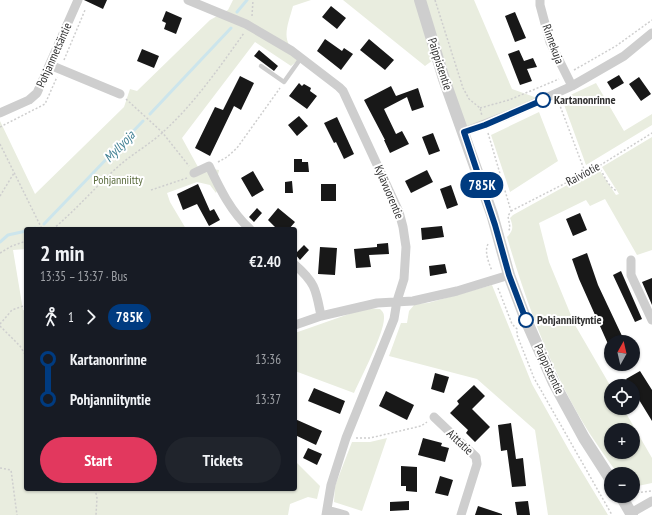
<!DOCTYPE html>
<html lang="en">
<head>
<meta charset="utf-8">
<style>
	body { margin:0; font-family:"PT Sans Narrow",sans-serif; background:#20242c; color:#f1f3f6; height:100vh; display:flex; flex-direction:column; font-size:15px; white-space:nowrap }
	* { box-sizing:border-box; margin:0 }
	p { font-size:13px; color:#9ea1a6 }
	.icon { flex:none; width:22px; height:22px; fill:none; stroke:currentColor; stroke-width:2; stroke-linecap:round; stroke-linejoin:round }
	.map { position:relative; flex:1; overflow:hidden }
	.panel { position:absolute; left:24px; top:227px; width:273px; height:264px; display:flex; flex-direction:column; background:#171b24; border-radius:4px; box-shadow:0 1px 3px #0004 }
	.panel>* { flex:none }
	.badge { padding:0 8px; border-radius:13px; font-size:14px; line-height:26px }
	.needle { width:26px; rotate:8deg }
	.controls { position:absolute; left:604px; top:335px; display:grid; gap:8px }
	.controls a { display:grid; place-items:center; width:36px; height:36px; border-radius:50%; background:#171b24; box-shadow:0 1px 3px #0004; font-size:20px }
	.map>.badge { position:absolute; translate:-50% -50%; box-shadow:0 0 0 2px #fff }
	.legs { display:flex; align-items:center; gap:6px; height:44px; padding:0 16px; font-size:13px }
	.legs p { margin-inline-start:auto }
	.head { display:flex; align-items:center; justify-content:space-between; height:68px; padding:0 16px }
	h1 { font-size:22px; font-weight:800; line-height:30px }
	.primary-button { display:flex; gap:8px; margin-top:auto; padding:8px 16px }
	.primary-button a { flex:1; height:46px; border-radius:24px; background:#e2385e; color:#fff; font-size:16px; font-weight:800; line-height:46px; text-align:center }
	.primary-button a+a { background:#20242c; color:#f1f3f6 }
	ul { padding:0 16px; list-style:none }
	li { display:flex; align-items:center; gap:14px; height:40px; font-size:15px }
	li i { display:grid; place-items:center; width:6px; height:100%; margin:0 5px; background:currentColor }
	li i::after { content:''; width:10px; height:10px; margin:-5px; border:3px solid; border-radius:50%; background:#171b24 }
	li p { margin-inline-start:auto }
	li:first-child i { background:linear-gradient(#0000 50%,currentColor 0) }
	li:last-child i { background:linear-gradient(currentColor 50%,#0000 0) }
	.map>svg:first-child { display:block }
	.green { fill:#e9eddf; fill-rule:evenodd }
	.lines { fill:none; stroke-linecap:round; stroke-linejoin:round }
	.stream { stroke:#cce5ec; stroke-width:3 }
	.building { fill:#181818 }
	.path { stroke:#cecece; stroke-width:1.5; stroke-dasharray:2 2; stroke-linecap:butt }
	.service { stroke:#cecece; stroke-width:4.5 }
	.minor { stroke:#cecece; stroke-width:9 }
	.tertiary { stroke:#cecece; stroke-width:12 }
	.line-1-casing { stroke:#fff; stroke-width:9 }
	.line-1 { stroke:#003b80; stroke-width:6 }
	.stop-1-dot { fill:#fff; stroke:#003b80; stroke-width:2 }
	.labels { text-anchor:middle; stroke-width:4; stroke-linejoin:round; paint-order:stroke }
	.street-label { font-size:12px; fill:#313131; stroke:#fff }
	.stop-label { font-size:12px; font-weight:bold; fill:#313131; stroke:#fff; text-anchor:start }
	.park-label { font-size:12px; fill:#5b6c3e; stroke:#fff }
	.water-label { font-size:13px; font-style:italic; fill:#3f7f92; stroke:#fff }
</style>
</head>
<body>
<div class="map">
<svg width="652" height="515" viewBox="0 0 652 515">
	<rect width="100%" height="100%" fill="#fff"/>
	<path class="green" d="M233 0H311L293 6C287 28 279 42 301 58L291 66 255 42 182 138 198 167 219 170 218 175 221 182 216 193 210 185 197 182 167 193 170 202 186 229H26V249L13 250 23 310 26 311V489H295V461L320 486 317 499 308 497 290 504 288 515H0V121L35 194 124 107 130 89 137 91 210 20 228 10Z
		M343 0H474L512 89 543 100 464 132 437 57 425 66Z
		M596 83 624 131 652 114V125L586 165 562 99Z
		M539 112 558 161 510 192 491 135Z
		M652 137V250L637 255 605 199 590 206 586 200 539 223 549 262 575 325 611 387V408H623L652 458V483L633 487V474H618C608 461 599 447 590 434 552 374 527 305 507 237 514 230 513 226 510 218L513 215 598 168 616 195 619 194 602 167ZM611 430H633V452H611Z
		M492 285 532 384 570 452 608 515H548L535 430 477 379 389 356 401 323H407L409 311 415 304 428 303Z
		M366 308 380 309C383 312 384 313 384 317 385 332 361 377 354 393L295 371V333Z
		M387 438 362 511 334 502 335 486 352 442H370Z"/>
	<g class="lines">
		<path class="stream" d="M237 12 247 0
			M150 114 231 28
			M44 224 143 121
			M33 229 35 228
			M0 242 8 235 26 231"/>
	</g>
	<path class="building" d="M84 0H107L103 9Z
		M331 6 346 18 337 29 322 17Z
		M166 11 182 18 176 34 164 29 166 23 162 21Z
		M515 12 526 38 515 42 505 16Z
		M325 39 342 51 344 48 353 54 341 70 317 51Z
		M369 39 394 60 385 70 360 50Z
		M142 49 159 56 154 68 137 61Z
		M259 50 278 66 274 71 254 56Z
		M519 50 524 61 533 58 537 67 527 69 532 81 520 85 508 54Z
		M619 75 624 83 612 90 607 82Z
		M240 76 254 83 241 110 234 106 210 156 195 148 215 107 223 110Z
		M639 77 651 94 641 101 629 84Z
		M299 83 302 86 304 84 311 88 310 91 317 96 307 109 289 96Z
		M391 86 396 96 418 88 424 107 412 111 407 97 384 109 396 134 402 131 409 144 390 153 384 140H385L364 100Z
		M299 116 308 126 297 136 288 125Z
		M337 117 354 154 344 159 336 142 334 143 324 123Z
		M433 133 440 151 429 155 422 137Z
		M294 159H302V162H308L309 172H294Z
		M427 170 433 182 411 193 405 181Z
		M253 171 264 190 252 197 241 178Z
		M292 181 293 193H285V182Z
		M198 184 210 211 214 209 220 220 209 226 197 204 183 210 177 194Z
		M321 184H336V201H321Z
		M451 185 458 205 447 209 440 189Z
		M257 208 262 213 254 222 249 217Z
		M278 208 295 222 289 229H277L268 220Z
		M580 213 587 230 573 236 566 219Z
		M442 226 444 237 422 240 421 228Z
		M388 243 389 254 369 255 371 267 356 268 354 249 377 247V244Z
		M304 245 309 250 300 260 295 254Z
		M320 247 337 248 335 275 318 274Z
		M587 253 598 285 623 338 608 344 579 279 572 259Z
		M445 264 447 273 430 276 429 266Z
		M621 271 642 319 635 322 613 275Z
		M652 278V305L642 282Z
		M640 371 652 390V421L633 390V386H630L626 379Z
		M435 373 449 377 444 393 431 389Z
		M474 385 485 396 472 409 490 427 475 442 466 433 468 430 450 413 459 404 457 401Z
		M314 388 345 401 340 414 308 401Z
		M386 391 414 405 407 420 379 406Z
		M295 419 322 431 316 445 295 435Z
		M511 423 516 459 523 458 526 486 512 487 507 450 501 451 498 425Z
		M423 438 442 443 441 446 449 448 445 462 418 455Z
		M308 448 322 454 317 465 303 458Z
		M401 466 417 467V492L406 491V486H401Z
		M440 476 453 480 448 496 435 493Z
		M409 501V510L390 511V502Z
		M528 501 530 515H517L515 502Z
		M478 506 502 514V515H475Z"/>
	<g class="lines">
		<path class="path" d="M435 0 463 88 469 99 480 108 482 116
			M252 16 253 0
			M64 60 85 10
			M574 70 616 46 652 20
			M126 99 162 132 189 166
			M559 103 585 172
			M480 108 509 100 559 79
			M0 127 45 104 57 77
			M488 133 511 211 508 216 510 228 508 232
			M0 144 42 229
			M218 162 227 157 237 148 280 88
			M599 166C603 174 609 188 617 191
			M104 181 110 186
			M151 190 187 178
			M0 196 14 173
			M511 211 599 166 652 133
			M53 229C77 209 97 185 121 164 134 153 150 144 163 132 194 104 219 68 244 33
			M488 244C484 252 489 263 492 271
			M0 253 12 246 26 241
			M498 288 512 324 517 329V335L534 378 612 515
			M0 324 12 310 26 305
			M0 326 20 346 26 356
			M356 438H370L421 426 427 422
			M0 468 11 470 17 515
			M95 489 97 498 96 515
			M633 493 652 491"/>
		<path class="service" d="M261 66 284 82 301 58"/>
		<path class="minor" d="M188 0 246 24 292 51 339 87 343 91 399 212 403 227 406 247 404 279 397 301 394 319 346 438 331 485 326 515
			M540 0V5L550 42 572 86
			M50 65 120 94
			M0 113 29 100 37 93 78 0
			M464 132 513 113 572 86 624 56 652 33
			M194 173 209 166C220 189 231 212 250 229
			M631 260V275L652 320
			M295 265C316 283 316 291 321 316
			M295 325 321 316 377 303 413 301 457 291 509 275
			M434 417 476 457 477 464 461 515
			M327 510 345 515
			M631 513 652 501"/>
		<path class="tertiary" d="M420 0 444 79 492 214 509 275 526 320 554 383 584 438 611 480
			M621 496 632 515"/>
	</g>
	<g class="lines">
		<defs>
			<path id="line-1" d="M526 320 509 275 495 225 464 132 485 125 543 100"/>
		</defs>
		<use href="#line-1" class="line-1-casing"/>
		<use href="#line-1" class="line-1"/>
	</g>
	<g class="stop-1-dot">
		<circle cx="543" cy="100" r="7"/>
		<circle cx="526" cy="320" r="7"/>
	</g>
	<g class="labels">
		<g class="street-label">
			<text transform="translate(553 44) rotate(70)" y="4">Rinnekuja</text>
			<text transform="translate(54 55) rotate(-66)" y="4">Pohjanmetsäntie</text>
			<text transform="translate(440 64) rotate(72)" y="4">Paippistentie</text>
			<text transform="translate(583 174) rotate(-28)" y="4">Raiviotie</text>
			<text transform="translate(389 192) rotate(67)" y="4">Kylävuorentie</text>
			<text transform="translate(549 369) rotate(65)" y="4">Paippistentie</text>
			<text transform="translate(460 442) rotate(43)" y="4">Aittatie</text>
		</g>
		<g class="stop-label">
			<text x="554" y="104">Kartanonrinne</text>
			<text x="537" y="324">Pohjanniityntie</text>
		</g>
		<g class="park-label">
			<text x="118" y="184">Pohjanniitty</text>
		</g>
		<g class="water-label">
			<text transform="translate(119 146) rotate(-46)" y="5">Myllyoja</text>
		</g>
	</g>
</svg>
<div class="controls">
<a><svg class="needle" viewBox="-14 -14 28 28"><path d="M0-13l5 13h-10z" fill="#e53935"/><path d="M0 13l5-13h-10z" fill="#9ea1a6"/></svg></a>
<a><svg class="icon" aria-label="locate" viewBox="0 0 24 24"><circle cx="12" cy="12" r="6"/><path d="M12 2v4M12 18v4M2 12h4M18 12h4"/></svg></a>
<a>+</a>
<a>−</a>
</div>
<b class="badge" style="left:482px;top:185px;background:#003b80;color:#fff">785K</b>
<section class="panel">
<div class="head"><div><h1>2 min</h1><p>13:35 – 13:37 · Bus</p></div><b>€2.40</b></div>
<div class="legs"><svg class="icon" aria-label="walk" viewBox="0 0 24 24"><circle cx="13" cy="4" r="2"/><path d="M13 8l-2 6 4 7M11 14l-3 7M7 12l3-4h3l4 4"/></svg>1<svg class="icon" aria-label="forward" viewBox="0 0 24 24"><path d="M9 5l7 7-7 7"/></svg><b class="badge" style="background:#003b80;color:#fff">785K</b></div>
<ul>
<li><i style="color:#003b80"></i><b>Kartanonrinne</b><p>13:36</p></li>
<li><i style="color:#003b80"></i><b>Pohjanniityntie</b><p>13:37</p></li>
</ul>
<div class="primary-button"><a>Start</a><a>Tickets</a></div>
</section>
</div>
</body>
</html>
